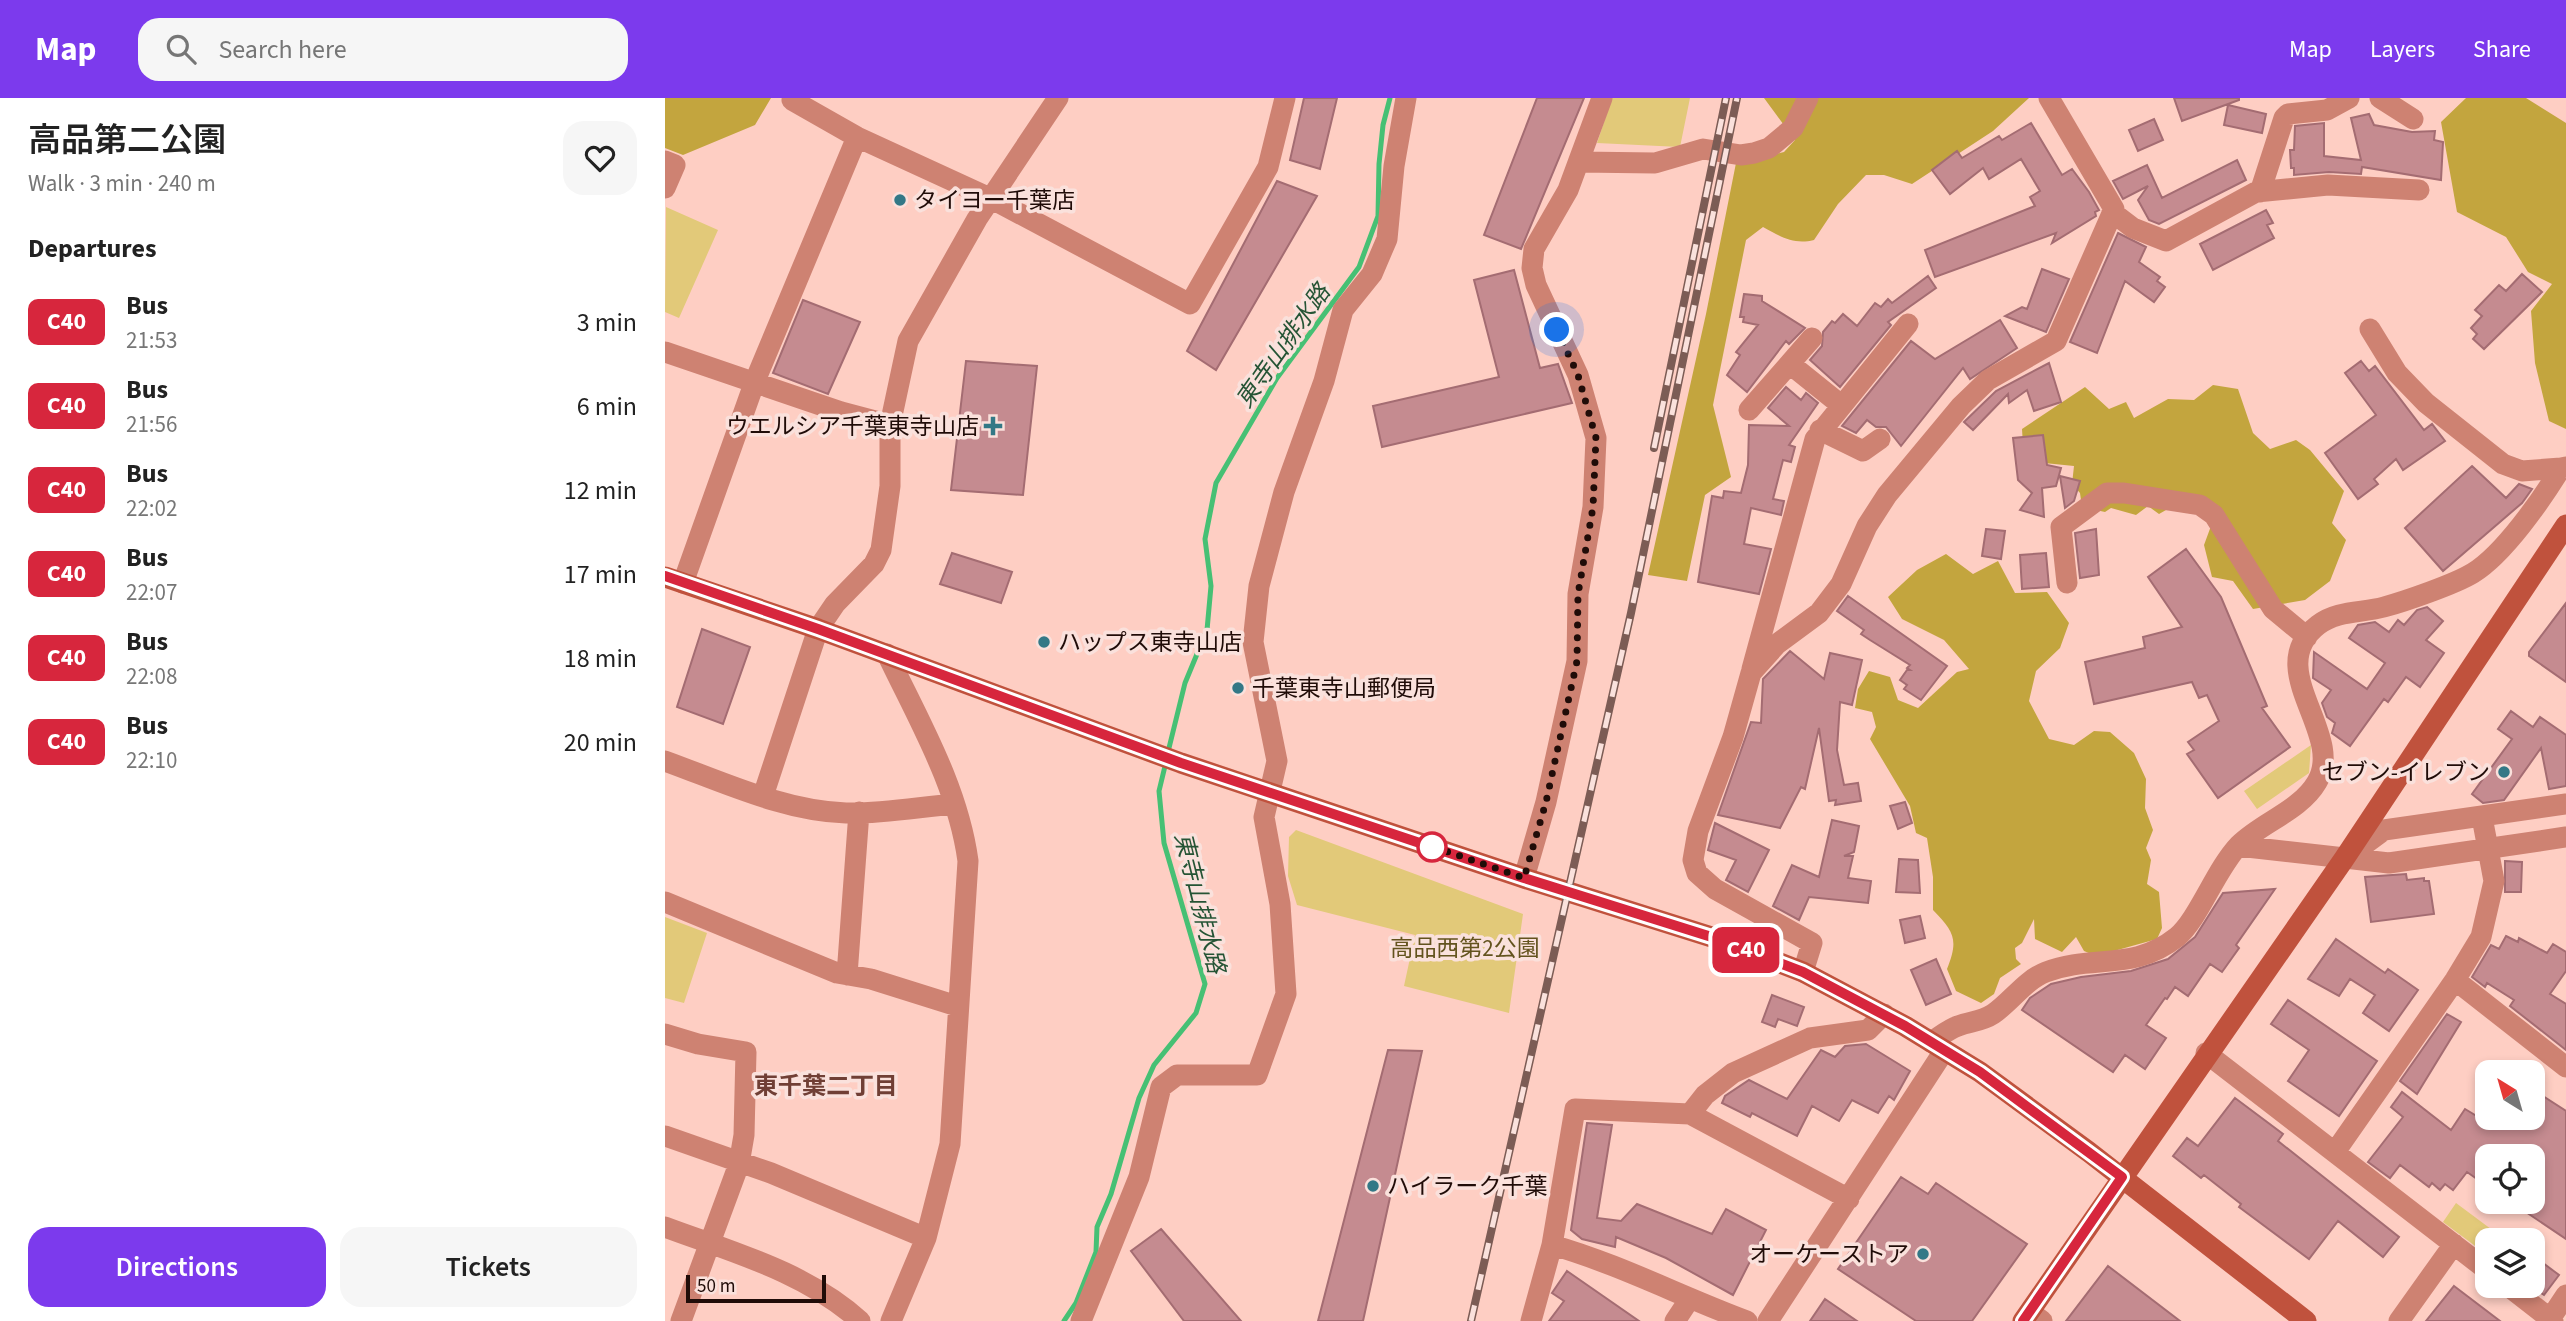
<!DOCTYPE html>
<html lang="en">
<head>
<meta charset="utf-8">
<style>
	body { margin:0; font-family:"Source Sans 3","Noto Sans JP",sans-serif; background:#f6f6f6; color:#222; height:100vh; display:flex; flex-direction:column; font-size:26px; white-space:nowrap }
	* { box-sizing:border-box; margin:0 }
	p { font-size:23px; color:#767676 }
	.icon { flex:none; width:38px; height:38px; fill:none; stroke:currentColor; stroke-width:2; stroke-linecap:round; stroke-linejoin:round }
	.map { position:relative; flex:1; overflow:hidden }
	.sheet { display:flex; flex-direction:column; background:#fff; width:665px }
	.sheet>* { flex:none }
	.badge { padding:0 14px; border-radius:10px; font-size:24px; line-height:46px }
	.needle { width:46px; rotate:323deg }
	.fabs { position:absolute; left:1810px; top:962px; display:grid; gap:14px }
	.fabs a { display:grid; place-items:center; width:70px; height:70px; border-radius:14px; background:#fff; box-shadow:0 4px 10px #0003; font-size:35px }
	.scale { position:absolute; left:21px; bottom:18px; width:140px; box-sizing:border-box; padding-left:7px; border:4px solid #200c08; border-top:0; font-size:19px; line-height:24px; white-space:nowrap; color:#200c08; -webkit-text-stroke:5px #fae1dc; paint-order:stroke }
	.you { position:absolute; width:35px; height:35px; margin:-18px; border:5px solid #fff; border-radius:50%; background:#1a73e8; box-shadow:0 0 0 10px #1a73e833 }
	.map>.badge { position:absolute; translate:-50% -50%; box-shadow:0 0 0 4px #fff }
	h2 { padding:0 28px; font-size:26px; line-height:63px }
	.round { display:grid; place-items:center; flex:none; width:74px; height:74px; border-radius:21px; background:#f6f6f6 }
	.headline { display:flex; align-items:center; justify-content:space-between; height:119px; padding:0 28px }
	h1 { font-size:33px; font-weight:600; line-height:52px }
	.action { display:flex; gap:14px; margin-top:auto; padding:14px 28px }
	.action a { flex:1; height:80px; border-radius:21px; background:#7c3aed; color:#fff; font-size:28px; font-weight:600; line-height:80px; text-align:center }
	.action a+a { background:#f6f6f6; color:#222 }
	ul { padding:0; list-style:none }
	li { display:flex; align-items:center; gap:21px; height:84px; padding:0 28px }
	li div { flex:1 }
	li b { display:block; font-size:26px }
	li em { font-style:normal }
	li .badge { min-width:77px; font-weight:700; text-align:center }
	header { display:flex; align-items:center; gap:42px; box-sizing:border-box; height:98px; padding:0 35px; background:#7c3aed; color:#fff }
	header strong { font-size:33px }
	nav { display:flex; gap:38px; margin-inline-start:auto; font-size:24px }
	.search { width:490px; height:63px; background:#f6f6f6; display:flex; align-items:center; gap:18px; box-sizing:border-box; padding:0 24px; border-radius:21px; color:#767676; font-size:26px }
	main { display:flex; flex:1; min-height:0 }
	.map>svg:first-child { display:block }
	.green { fill:#e2c979 }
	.forest { fill:#c3a53e }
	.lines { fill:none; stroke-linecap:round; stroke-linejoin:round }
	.stream { stroke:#46c074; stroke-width:5 }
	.building { fill:#c58b90; stroke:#a46c72; stroke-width:2 }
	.street { stroke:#ce8272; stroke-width:21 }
	.secondary { stroke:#c0523d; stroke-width:21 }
	.rail-casing { stroke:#7c5c55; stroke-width:8 }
	.rail { stroke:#fae1dc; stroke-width:5; stroke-dasharray:16; stroke-linecap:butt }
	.line-casing { stroke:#fff; stroke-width:16 }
	.line { stroke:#d7263d; stroke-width:10 }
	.walk { stroke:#200c08; stroke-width:7; stroke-dasharray:0 12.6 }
	.poi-dot { fill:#337886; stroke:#fae1dc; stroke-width:2.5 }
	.stop-dot { fill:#fff; stroke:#d7263d; stroke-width:3.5 }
	.labels { text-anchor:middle; stroke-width:7; stroke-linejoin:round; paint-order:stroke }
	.poi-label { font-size:23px; fill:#200c08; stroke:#fae1dc; text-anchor:start }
	.park-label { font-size:23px; fill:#63531e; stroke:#fae1dc }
	.water-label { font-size:24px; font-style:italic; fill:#255435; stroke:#fae1dc }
	.neighbourhood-label { font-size:24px; font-weight:bold; fill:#703f35; stroke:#fae1dc }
</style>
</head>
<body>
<header>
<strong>Map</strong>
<div class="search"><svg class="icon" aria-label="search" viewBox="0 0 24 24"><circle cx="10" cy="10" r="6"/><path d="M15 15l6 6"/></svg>Search here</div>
<nav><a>Map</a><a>Layers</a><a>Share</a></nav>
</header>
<main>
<section class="sheet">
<div class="headline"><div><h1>高品第二公園</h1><p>Walk · 3 min · 240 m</p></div><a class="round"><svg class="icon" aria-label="heart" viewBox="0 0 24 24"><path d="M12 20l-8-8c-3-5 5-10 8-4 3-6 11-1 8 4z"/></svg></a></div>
<h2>Departures</h2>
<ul>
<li><span class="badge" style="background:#d7263d;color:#fff">C40</span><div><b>Bus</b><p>21:53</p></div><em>3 min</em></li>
<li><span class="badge" style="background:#d7263d;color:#fff">C40</span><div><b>Bus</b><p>21:56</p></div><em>6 min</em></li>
<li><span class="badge" style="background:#d7263d;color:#fff">C40</span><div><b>Bus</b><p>22:02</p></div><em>12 min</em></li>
<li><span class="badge" style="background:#d7263d;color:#fff">C40</span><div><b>Bus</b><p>22:07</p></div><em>17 min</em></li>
<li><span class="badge" style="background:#d7263d;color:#fff">C40</span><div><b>Bus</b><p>22:08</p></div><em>18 min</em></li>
<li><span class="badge" style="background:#d7263d;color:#fff">C40</span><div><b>Bus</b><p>22:10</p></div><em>20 min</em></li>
</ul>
<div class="action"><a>Directions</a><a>Tickets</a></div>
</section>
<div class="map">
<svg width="1901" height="1223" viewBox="0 0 1901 1223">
	<rect width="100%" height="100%" fill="#fecec3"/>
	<path class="green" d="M947 0H1025L1015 49 932 45Z
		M1 109 53 132 14 220 0 214Z
		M1646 647 1644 675 1592 711 1579 693Z
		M631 732 858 816 844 915 739 888 750 837 632 807 623 778 624 739Z
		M0 819 42 835 19 905 0 900Z
		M1791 1105 1834 1137 1830 1143H1822L1821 1156 1778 1124Z"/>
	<path class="forest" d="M0 0H106L90 27 18 57 0 50Z
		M1099 0H1364L1328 33 1247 86 1219 77H1201L1173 106 1149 142C1129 147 1116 139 1098 129L1081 142 1048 307 1066 379 1040 397 1022 483 983 477 1041 216 1071 65 1119 54 1130 42Z
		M1801 0H1861L1901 25V331L1884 323 1870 265 1866 213 1887 186 1863 174 1841 139 1792 114 1776 24Z
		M1548 287 1573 291 1588 335 1605 351 1631 342 1645 352 1679 393 1667 425 1681 442 1665 483 1640 502 1588 511 1568 483 1547 479 1539 447 1546 428 1534 416 1508 408 1494 416 1483 408 1471 417 1446 410 1440 414 1417 409 1415 395 1407 386 1409 368 1359 363 1357 331 1420 289 1444 311 1461 304 1469 320 1503 301 1529 302Z
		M1281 456 1308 476 1333 463 1350 495 1382 494 1404 525 1395 550 1371 573 1364 603 1384 641 1409 647 1429 633 1445 634 1469 655 1481 681 1480 710 1488 732 1481 750 1486 762 1482 786 1494 794 1497 830 1492 841 1431 858 1419 853 1411 839 1397 854 1370 841 1369 821 1357 845 1350 850 1351 861 1356 866 1335 880 1329 896 1316 905 1291 893 1282 871C1294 841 1289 834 1268 812V779L1262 740 1251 735 1245 708 1205 641 1211 629 1207 614 1190 610 1193 591 1204 573 1225 579 1233 602 1253 610 1292 574 1304 571 1279 542 1237 521 1223 499 1252 472Z"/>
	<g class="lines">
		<path class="stream" d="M503 654 520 585 542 532 546 488 540 441 551 385 612 280 694 169 713 118 714 66 718 27 725 0
			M399 1223 411 1205 431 1154 432 1129 446 1096 474 1000 489 967 531 915 540 886 499 745 494 693 501 664"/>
	</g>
	<path class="building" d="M639 0H672L655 71 625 62Z
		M872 0H919L856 151 819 137Z
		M1509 0H1574V2L1517 23Z
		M1563 7 1601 16 1597 35 1559 27Z
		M1704 16 1709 27 1747 34 1770 33 1769 42 1778 44 1776 82 1697 69 1696 76 1664 74 1629 77V70H1626L1625 52H1629L1630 28 1659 25V58L1696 62 1686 20Z
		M1489 21 1498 42 1473 53 1464 32Z
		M1366 25 1397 77 1407 71 1424 94 1434 112 1430 114 1431 118 1387 145 1391 135 1270 179 1260 152 1370 108 1365 99 1375 93 1356 61 1324 81 1318 70 1285 96 1267 72 1292 53 1297 60 1334 38 1337 42Z
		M1572 62 1581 82 1494 126 1484 122 1473 102 1483 88 1458 101 1448 83 1482 67 1497 100Z
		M612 83 652 98 551 272 522 253Z
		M1601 112 1608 125 1602 127 1609 140 1548 172 1535 146Z
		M1453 135 1481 149 1474 164 1495 179 1492 183 1500 189 1489 204 1460 183 1432 255 1405 244Z
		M1377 171 1404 181 1381 234 1340 218 1357 209 1362 211Z
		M849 172 875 270 893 266 907 305 717 349 708 308 834 279 809 182Z
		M1857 176 1877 194 1819 251 1808 241 1812 236 1806 230 1817 218 1810 212 1834 187 1841 193Z
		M1263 178 1271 190 1223 224 1226 227 1175 289 1145 262 1157 248 1158 234 1167 223 1170 225 1178 216 1192 228 1210 205 1216 209 1223 201 1227 205Z
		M1079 196 1097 198V203L1140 230 1124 246 1121 243 1082 294 1062 277 1075 257 1071 254 1093 227 1078 224 1079 219H1075Z
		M138 202 195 224 163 296 108 275Z
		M1335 222 1352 250 1305 281 1298 270 1236 348 1221 329H1211L1202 322 1191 335 1177 328 1246 243 1270 261Z
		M301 263 372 268 358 397 286 392Z
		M1696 263 1704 273 1710 268 1759 332 1767 326 1780 343 1738 372 1731 361 1709 381 1713 386 1693 401 1660 355 1711 317 1680 275Z
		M1384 265 1396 304 1369 313 1362 292 1344 305 1343 296 1308 332 1299 324 1331 293Z
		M1121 289 1136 302 1141 295 1153 305 1124 347 1130 349 1126 364 1118 362 1108 401 1119 403 1116 417 1086 410 1079 446 1106 451 1094 496 1033 484 1047 398 1058 400 1059 393 1076 395 1083 367 1084 327 1124 328 1103 310Z
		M1378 337 1382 367 1396 370 1391 388 1377 390 1379 419 1355 412 1367 395 1353 382 1348 340Z
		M1807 368 1841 400 1854 386 1867 391 1857 405 1778 473 1740 430Z
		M1395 378 1415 383 1409 403 1400 410Z
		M1321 431 1340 433 1336 461 1317 458Z
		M1431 431 1434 477 1415 480 1410 435Z
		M1521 451 1556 499 1602 608 1597 610 1625 649 1553 700 1522 656 1529 652 1523 644 1554 623 1542 597 1534 600 1527 584 1429 606 1420 564 1480 550 1478 539 1517 529 1483 479Z
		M287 455 347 474 336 505 275 486Z
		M1381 455 1384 489 1357 491 1355 457Z
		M1183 498 1282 568 1256 602 1239 591 1242 587 1235 582 1242 572H1245L1242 570 1245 567 1205 542 1196 536 1199 532 1172 513Z
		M1901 505V584L1864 558V554Z
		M1762 509 1778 523 1761 542 1779 555 1755 589 1741 579 1723 604 1719 601 1685 648 1667 635 1670 625 1662 619 1657 605 1666 592 1648 580 1649 554 1702 591 1720 565 1684 540 1693 527 1710 524 1724 534 1733 522 1739 527 1752 512Z
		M37 531 85 549 58 626 12 609Z
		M1125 553 1159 581 1165 555 1197 562 1187 607 1175 604 1172 652 1179 687 1193 685 1196 703 1170 707 1171 702 1164 703 1154 630 1140 691 1136 689 1115 730 1053 717 1086 624 1096 625 1098 581Z
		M1846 613 1868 629 1875 619 1901 637V688L1884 691 1876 650 1839 702 1818 705 1807 696 1847 641 1833 631Z
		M1240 704 1247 725 1233 731 1225 708Z
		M1167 722 1194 728 1189 754 1179 758H1188L1183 780 1206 783 1203 805 1144 799 1134 822 1108 808 1127 767 1154 779Z
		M1050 725 1104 752 1083 794 1061 782 1071 762 1043 752Z
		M1234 761 1253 762 1255 795 1231 794Z
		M1840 763 1857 764 1856 794H1840Z
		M1741 776 1742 782 1759 780V783H1764L1769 816 1706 824 1700 779Z
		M1610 791 1571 847 1574 850 1557 874 1545 866 1523 898 1510 889 1502 901 1500 900 1481 927 1501 940 1480 971 1460 957 1448 974 1357 912 1365 900 1386 886 1416 879 1466 873 1503 861 1530 839 1558 795Z
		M1255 818 1260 840 1240 845 1235 822Z
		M1841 838 1853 844 1854 840 1882 855 1888 846 1901 854V873L1885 896 1901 906V952L1845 908 1849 902 1822 885 1820 889 1807 879 1826 847 1834 851Z
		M1671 841 1720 875 1723 871 1753 892 1724 933 1698 915 1710 897 1685 881 1674 898 1643 881Z
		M1271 861 1286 896 1261 907 1246 872Z
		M1107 897 1139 909 1132 928 1113 921 1110 929 1097 924Z
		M1623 902 1712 963 1674 1018 1623 983 1644 952 1606 926Z
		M1782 916 1796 924 1752 996 1735 983Z
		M1201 946 1245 973 1229 1002 1224 998 1213 1015 1187 1002 1174 1023 1147 1008 1132 1038 1087 1015 1085 1019 1057 1005 1060 998 1084 982 1122 1001 1156 952 1170 959 1180 948Z
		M723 952 757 953 698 1223H653Z
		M1867 991 1901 1013V1141L1846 1104H1867V1059H1822V1088L1802 1074 1788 1092 1780 1086 1775 1092 1767 1085 1764 1089 1735 1067 1725 1080 1703 1064 1738 1019 1726 1009 1737 994 1786 1032 1800 1011 1815 1020H1867Z
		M1570 1000 1618 1036 1613 1043 1734 1139 1718 1159 1673 1123 1644 1161 1574 1109 1576 1106 1539 1077 1536 1080 1508 1058 1522 1040 1533 1048Z
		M922 1025 947 1027 932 1120 956 1123 972 1106 1047 1136 1061 1111 1101 1132 1068 1197 1001 1160 951 1139 950 1149 917 1141 906 1132Z
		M1236 1079 1263 1096 1271 1085 1362 1146 1307 1223H1251L1173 1171Z
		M496 1131 576 1223H519L466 1153Z
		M1874 1162 1894 1177 1879 1197 1867 1189V1171Z
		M1443 1168 1515 1223H1401Z
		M902 1173 974 1223H884L899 1203 887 1195Z
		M1789 1188 1835 1223H1761Z
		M1160 1201 1192 1223H1145Z"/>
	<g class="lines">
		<path class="street" d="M1715 0 1748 21
			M127 2 192 39 327 101 525 206 603 69 620 0
			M0 63 10 67 0 90
			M915 64 990 65 1038 51 1076 57 1089 55 1104 50 1128 30 1143 0
			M1595 94 1619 20 1623 16 1662 12 1684 0
			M1447 114 1468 130 1501 143 1591 94 1663 87 1754 92
			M1705 231 1732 275 1761 305 1838 366 1857 373 1896 370
			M0 254 176 314 225 327
			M1125 266 1176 307
			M1084 312 1147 240
			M1155 332 1198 353 1215 341
			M18 485 90 283 192 39
			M1402 485 1396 429 1442 395H1459L1535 407 1549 417 1608 511 1642 539
			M222 556C254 623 293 689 303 763L285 1046 261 1140 226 1223
			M1087 571 1150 341 1243 226
			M0 663C58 684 119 713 181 715 216 716 254 709 289 706
			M98 698 153 531 170 506 209 466 216 452 225 388V327L243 243 312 121 393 0
			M1573 748 1724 765 1901 739
			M1681 760 1719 732 1901 706
			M859 780 881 704 912 563 913 496 928 409 931 340 913 277 871 187 867 170 869 151 903 92 937 0
			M0 804 172 875 206 881 292 908
			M1138 874 1147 845 1050 791 1032 775 1028 762 1033 733 1068 639 1086 575 1112 546 1154 515 1176 486 1202 428 1222 397 1296 308 1323 282 1391 243 1449 111 1384 0
			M182 877 194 714
			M1790 882 1901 969
			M0 936 33 946 81 954 79 1037 74 1066 16 1223
			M1266 944C1274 939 1284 931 1293 928 1305 923 1316 924 1328 916 1346 904 1360 882 1381 874 1427 856 1468 874 1512 839 1533 822 1551 771 1574 747 1597 724 1635 713 1652 684 1681 636 1596 571 1653 527 1672 512 1698 515 1719 509 1741 503 1790 486 1808 475 1839 456 1877 401 1896 370L1901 369
			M1541 955 1822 1172
			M1025 1016 1040 997 1068 975 1145 940 1203 932 1219 916
			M0 1038 106 1075 261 1140
			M1670 1054 1790 882 1816 839 1829 783 1817 719
			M0 1129C67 1154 141 1174 195 1223
			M1843 1188 1888 1223
			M1365 1214 1377 1223
			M1885 1221 1901 1197
			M416 1223 474 1079 496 989 512 977H592L621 896 615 806 599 719 612 663 588 544 594 488 619 394 659 283 678 212 707 176 722 141 729 68 741 0
			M866 1223 887 1147
			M1010 1223 1024 1202
			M1082 1223C1017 1199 954 1166 887 1147L910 1011 1025 1016 1184 1101
			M1103 1223 1279 953
			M1734 1223 1789 1146"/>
		<path class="secondary" d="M0 479 153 531 516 665 859 780 1053 841 1138 874 1240 928 1315 974 1424 1054 1641 1223
			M1358 1223 1679 761 1901 427"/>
		<defs>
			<path id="rail" d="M989 350 1061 0
				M806 1223 966 515 1072 0"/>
		</defs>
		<use href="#rail" class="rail-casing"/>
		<use href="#rail" class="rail"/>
	</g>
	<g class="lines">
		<defs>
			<path id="line" d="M0 478 153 531 516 665 859 780 1053 841 1138 874 1240 928 1315 974 1457 1079 1358 1223"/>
		</defs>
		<use href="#line" class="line-casing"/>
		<use href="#line" class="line"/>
		<path class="walk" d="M767 749 763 747 859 780 881 704 912 563 913 496 928 409 931 340 913 277 892 232"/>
	</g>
	<g class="poi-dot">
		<circle cx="235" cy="102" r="7"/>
		<path d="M324.5 317.5h7v7h7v7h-7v7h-7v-7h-7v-7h7z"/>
		<circle cx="379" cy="544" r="7"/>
		<circle cx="573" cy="590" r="7"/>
		<circle cx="1839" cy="674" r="7"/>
		<circle cx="708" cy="1088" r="7"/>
		<circle cx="1258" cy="1156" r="7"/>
	</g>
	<circle class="stop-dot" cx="767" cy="749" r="14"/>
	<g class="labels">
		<g class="poi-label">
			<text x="249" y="110">タイヨー千葉店</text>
			<text x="314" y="336" text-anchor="end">ウエルシア千葉東寺山店</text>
			<text x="393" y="552">ハップス東寺山店</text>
			<text x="587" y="598">千葉東寺山郵便局</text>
			<text x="1825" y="682" text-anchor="end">セブン-イレブン</text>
			<text x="722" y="1096">ハイラーク千葉</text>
			<text x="1244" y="1164" text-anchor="end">オーケーストア</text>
		</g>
		<g class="park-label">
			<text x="800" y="858">高品西第2公園</text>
		</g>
		<g class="water-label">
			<text transform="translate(618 248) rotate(-55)" y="8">東寺山排水路</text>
			<text transform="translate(535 805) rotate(76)" y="8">東寺山排水路</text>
		</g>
		<g class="neighbourhood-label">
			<text x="161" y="996">東千葉二丁目</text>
		</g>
	</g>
</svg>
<div class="fabs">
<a><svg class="needle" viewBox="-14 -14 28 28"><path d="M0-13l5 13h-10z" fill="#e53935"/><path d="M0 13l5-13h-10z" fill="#767676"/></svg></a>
<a><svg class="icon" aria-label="locate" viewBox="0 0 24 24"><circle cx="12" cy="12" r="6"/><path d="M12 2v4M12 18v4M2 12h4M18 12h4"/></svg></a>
<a><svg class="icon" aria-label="layers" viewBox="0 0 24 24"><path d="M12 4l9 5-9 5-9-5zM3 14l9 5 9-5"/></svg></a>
</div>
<div class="scale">50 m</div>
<div class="you" style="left:892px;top:232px"></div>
<b class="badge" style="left:1081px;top:852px;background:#d7263d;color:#fff">C40</b>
</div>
</main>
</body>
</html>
